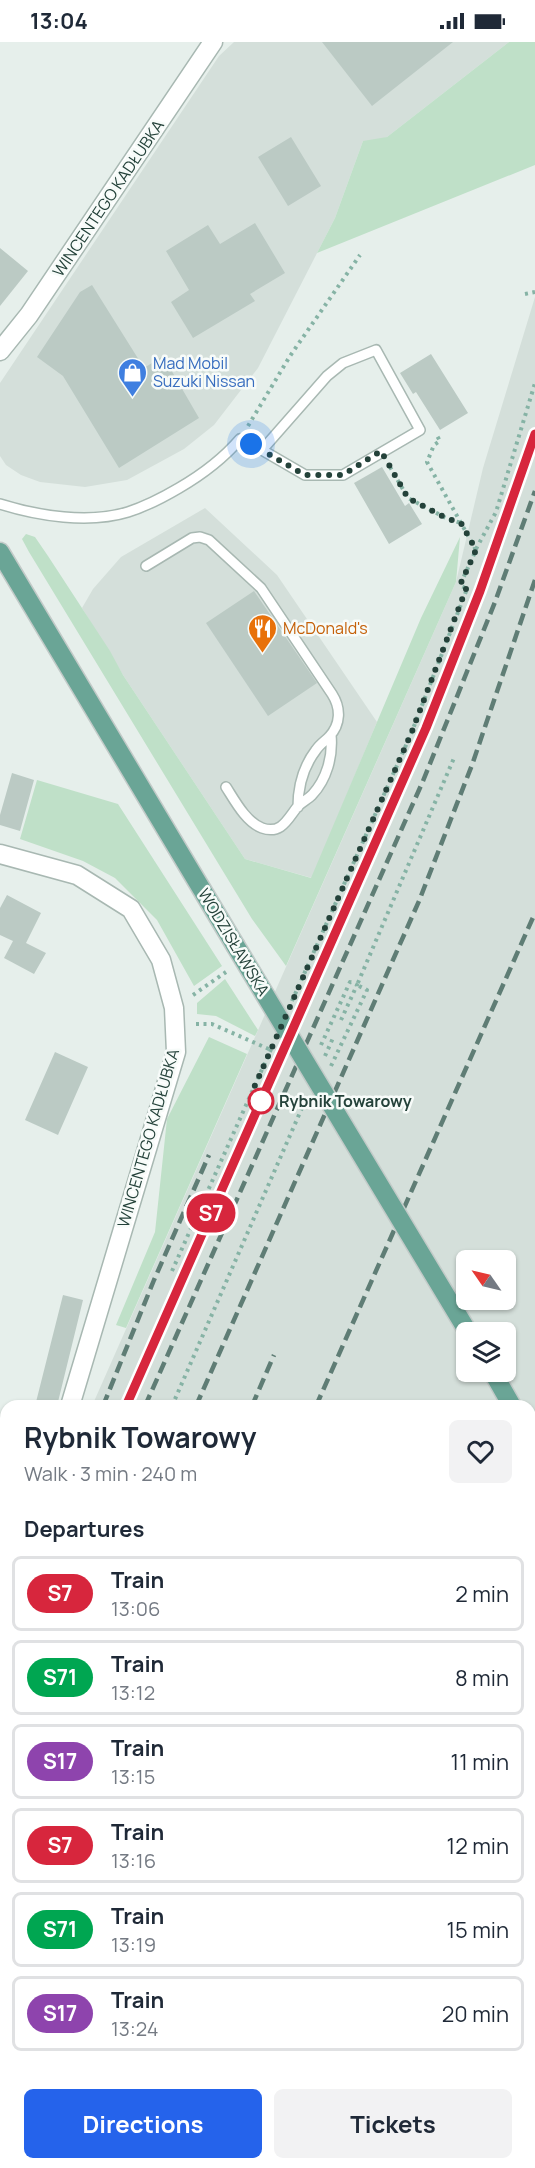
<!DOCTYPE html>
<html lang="en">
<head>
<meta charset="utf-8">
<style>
	body { margin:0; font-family:Manrope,sans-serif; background:#f2f2f3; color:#1f2937; height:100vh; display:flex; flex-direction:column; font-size:22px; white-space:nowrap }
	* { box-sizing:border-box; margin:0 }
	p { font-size:20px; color:#747a83 }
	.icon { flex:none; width:33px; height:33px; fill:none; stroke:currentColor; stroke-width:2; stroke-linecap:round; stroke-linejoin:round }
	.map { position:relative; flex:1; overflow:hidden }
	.sheet { position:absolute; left:0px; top:1358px; width:536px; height:770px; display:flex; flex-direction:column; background:#fff; border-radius:18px 18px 0 0; box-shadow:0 2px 4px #0004 }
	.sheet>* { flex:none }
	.badge { padding:0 12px; border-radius:20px; font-size:21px; line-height:39px }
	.needle { width:39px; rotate:304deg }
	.buttons { position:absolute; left:456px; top:1208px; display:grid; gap:12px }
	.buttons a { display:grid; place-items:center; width:60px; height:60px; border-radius:9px; background:#fff; box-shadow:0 2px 4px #0004; font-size:30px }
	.you { position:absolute; width:30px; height:30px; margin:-15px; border:4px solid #fff; border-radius:50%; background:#1a73e8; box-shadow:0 0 0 9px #1a73e833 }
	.map>.badge { position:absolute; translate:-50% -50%; box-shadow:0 0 0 3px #fff }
	h2 { padding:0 24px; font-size:22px; line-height:54px }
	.round { display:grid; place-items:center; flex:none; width:63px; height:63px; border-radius:9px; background:#f2f2f3 }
	.summary { display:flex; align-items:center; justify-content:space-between; height:102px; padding:0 24px }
	h1 { font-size:28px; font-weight:700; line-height:45px }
	.primary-button { display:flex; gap:12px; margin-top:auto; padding:12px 24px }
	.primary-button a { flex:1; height:69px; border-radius:9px; background:#2563eb; color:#fff; font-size:24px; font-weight:700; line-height:69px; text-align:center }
	.primary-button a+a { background:#f2f2f3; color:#1f2937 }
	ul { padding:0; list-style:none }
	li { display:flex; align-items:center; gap:18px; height:75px; margin:0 12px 9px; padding:0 12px; border:3px solid #e0e1e3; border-radius:9px }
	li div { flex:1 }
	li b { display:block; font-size:22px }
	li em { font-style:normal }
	li .badge { min-width:66px; font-weight:700; text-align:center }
	.status { display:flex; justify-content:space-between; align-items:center; height:42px; padding:0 30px; background:#fff; direction:ltr }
	.status svg { height:16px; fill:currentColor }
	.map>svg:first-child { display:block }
	.built { fill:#d4dfda; fill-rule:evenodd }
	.green { fill:#bfe0c8 }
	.building { fill:#bbcac4 }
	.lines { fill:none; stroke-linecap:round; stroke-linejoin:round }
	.lane-casing { stroke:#a8b8b2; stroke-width:12 }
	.street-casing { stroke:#a8b8b2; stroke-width:21 }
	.primary-casing { stroke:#c2cac8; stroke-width:21 }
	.path { stroke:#86b3a5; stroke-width:4; stroke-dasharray:3 4.5; stroke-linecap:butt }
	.lane { stroke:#fff; stroke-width:9 }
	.street { stroke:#fff; stroke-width:18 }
	.primary { stroke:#6aa596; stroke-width:18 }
	.rail { stroke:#5f7d75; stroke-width:4.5; stroke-dasharray:12 6; stroke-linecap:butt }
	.primary-bridge-casing { stroke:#c2cac8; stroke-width:21; stroke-linecap:butt }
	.primary-bridge { stroke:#6aa596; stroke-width:18 }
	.line-casing { stroke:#fff; stroke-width:14 }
	.line { stroke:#d7263d; stroke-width:9 }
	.walk { stroke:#24423a; stroke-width:6; stroke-dasharray:0 10.8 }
	.stop-dot { fill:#fff; stroke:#d7263d; stroke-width:3 }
	.labels { text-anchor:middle; stroke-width:5; stroke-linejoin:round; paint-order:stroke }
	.street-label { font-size:16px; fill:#24423a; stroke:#f7fbf9 }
	.shop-label { font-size:16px; fill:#366cbe; stroke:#f7fbf9; text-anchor:start }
	.food-label { font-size:16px; fill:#c56008; stroke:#f7fbf9; text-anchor:start }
	.stop-label { font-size:16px; font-weight:bold; fill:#24423a; stroke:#f7fbf9; text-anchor:start }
</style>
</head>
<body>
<div class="status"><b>13:04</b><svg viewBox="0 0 49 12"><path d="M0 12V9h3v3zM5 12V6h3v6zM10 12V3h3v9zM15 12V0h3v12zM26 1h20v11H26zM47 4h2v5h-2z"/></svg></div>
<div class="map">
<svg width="535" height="2126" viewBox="0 0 535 2126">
	<rect width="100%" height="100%" fill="#e6efeb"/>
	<path class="built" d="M234 0H509L387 95 377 99H363L335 176 258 326 214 383 184 407 127 438 85 445 40 440 21 433 6 423 0 414V341L219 14Z
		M535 255V1788L530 1804V1364H92L456 540 483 426ZM466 1218H506V1257H466ZM466 1290H506V1329H466Z
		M205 466 277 533 377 680 312 836 245 817 123 633 82 566 93 547 121 515Z
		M6 1602V2121H141L138 2126H0V1616Z"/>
	<path class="green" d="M509 0H535V123L317 211 335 176 363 99 387 95Z
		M26 492 35 495 48 514 110 609 123 633 245 817 311 836 421 576 460 495 456 540 286 924 252 877 29 510 22 497Z
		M37 738 118 762 222 924 194 944 157 878 115 836 83 819 20 797Z
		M225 937 258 988 255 994 216 974 197 972V961Z
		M209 995 247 1012 126 1286 116 1283 155 1190 167 1077Z
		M6 1389V1602L0 1616V1391Z
		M535 1788V2126H138L141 2121H530V1804Z"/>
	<path class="building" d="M322 0H453L372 64Z
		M291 95 321 144 288 164 258 115Z
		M255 181 285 231 250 252 255 259 193 296 171 260 189 248 166 209 208 183 220 202Z
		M0 206 28 229 0 264Z
		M92 243 144 326 163 314 199 376 119 426 63 334 37 315 80 250Z
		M431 312 468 371 440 388 416 350 413 352 400 331Z
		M382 425 405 464 409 461 422 482 389 502 354 441Z
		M254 549 317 641 268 674 206 581Z
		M12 731 34 738 20 789 0 783V773Z
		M7 853 41 871 26 901 46 911 34 932 4 916 13 899 0 893V866Z
		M55 1010 88 1025 58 1093 25 1078Z
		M63 1253 83 1258 57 1364H35Z"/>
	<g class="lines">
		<defs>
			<path id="lane" d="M0 462C38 474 89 482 128 470 147 464 162 456 179 446 203 432 222 418 240 397L262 408 305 433H343L420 388 376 308 343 321 327 334 262 408
				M146 524 192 496 200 495 209 498 261 546 332 652C341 666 341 682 329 695 325 699 320 702 316 708 303 725 298 744 298 765
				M226 745C235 759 246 780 262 786 282 793 288 776 298 764 302 760 308 757 312 753 327 737 333 714 331 693
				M392 2121 399 2126"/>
			<path id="street" d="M0 309 29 273 213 0
				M0 812 77 833 131 867 161 918 174 966 176 1010 70 1364"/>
			<path id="primary" d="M0 510 235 903
				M492 1329 512 1364
				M530 1392 535 1401"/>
		</defs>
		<use href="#lane" class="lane-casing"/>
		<use href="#street" class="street-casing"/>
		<use href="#primary" class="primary-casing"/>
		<path class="path" d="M525 252 535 250
			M248 384 290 314 360 213
			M390 425 408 456 446 476 461 481
			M476 507 496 470 535 341
			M193 953 226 930
			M292 959 411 692 467 547 460 543 476 508 427 420 434 403 440 399 436 392
			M196 982H212L271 1008
			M321 1003 350 940 357 943 341 978
			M325 1014 333 996
			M331 1024 367 948 357 943 454 716
			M172 1229 272 1005
			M172 1364 305 1059
			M0 1382H6
			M207 2126 212 2121"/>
		<use href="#lane" class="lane"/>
		<use href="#street" class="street"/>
		<use href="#primary" class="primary"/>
		<path class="rail" d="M103 1364 154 1238 209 1113
			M126 1364 426 686 481 545 535 392
			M145 1364 423 739 495 560 535 449
			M196 1364 419 859 472 723 535 538
			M252 1364 274 1313
			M316 1364 535 871
			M530 1392 535 1379
			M0 1648 6 1634
			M0 1691 6 1678
			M0 1804 6 1790
			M0 1937 6 1923
			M0 2076 6 2062
			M0 2123 6 2109
			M17 2126 19 2121
			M89 2126 92 2121"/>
		<defs>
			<path id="primary-bridge" d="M235 903 468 1290"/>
		</defs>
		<use href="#primary-bridge" class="primary-bridge-casing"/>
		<use href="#primary-bridge" class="primary-bridge"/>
	</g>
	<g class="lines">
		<defs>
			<path id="line" d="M126 1364 426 686 480 549 535 392"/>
		</defs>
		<use href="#line" class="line-casing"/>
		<use href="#line" class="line"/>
		<path class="walk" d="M251 402 305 433H343L381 409 408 456 446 476 461 481 476 508 460 543 466 547 411 692 253 1048 261 1059"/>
	</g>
	<defs>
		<symbol id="shop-pin" viewBox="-11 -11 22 30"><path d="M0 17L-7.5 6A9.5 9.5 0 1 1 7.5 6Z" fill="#3f7fe0" stroke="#f7fbf9"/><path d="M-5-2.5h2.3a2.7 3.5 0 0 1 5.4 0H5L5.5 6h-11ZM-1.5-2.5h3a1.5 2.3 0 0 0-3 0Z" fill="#fff"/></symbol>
		<symbol id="restaurant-pin" viewBox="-11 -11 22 30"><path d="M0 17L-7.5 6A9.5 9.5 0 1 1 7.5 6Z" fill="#e8710a" stroke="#f7fbf9"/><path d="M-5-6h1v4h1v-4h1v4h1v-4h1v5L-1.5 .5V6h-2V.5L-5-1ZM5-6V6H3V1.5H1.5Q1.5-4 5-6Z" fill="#fff"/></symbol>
	</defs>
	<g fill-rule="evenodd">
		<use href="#shop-pin" x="116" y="314" width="33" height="45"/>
		<use href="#restaurant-pin" x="246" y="570" width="33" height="45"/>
	</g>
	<circle class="stop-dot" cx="261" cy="1059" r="12"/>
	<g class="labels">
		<g class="street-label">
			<text transform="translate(108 156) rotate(-56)" y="6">WINCENTEGO KADŁUBKA</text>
			<text transform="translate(234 900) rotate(59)" y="6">WODZISŁAWSKA</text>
			<text transform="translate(148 1096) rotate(-74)" y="6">WINCENTEGO KADŁUBKA</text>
		</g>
		<g class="shop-label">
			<text x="153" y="327">Mad Mobil<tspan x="153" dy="18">Suzuki Nissan</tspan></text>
		</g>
		<g class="food-label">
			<text x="283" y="592">McDonald's</text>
		</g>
		<g class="stop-label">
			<text x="279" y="1065">Rybnik Towarowy</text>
		</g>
	</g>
</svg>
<div class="buttons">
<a><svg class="needle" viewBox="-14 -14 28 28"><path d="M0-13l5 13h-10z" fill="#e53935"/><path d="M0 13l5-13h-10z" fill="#747a83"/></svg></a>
<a><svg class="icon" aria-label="layers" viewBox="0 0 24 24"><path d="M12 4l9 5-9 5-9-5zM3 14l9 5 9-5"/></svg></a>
</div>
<div class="you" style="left:251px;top:402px"></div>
<b class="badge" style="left:211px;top:1171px;background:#d7263d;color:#fff">S7</b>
<section class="sheet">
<div class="summary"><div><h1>Rybnik Towarowy</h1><p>Walk · 3 min · 240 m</p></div><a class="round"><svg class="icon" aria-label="heart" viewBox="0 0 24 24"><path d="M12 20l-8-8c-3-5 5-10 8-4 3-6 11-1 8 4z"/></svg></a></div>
<h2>Departures</h2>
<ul>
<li><span class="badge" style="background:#d7263d;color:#fff">S7</span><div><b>Train</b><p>13:06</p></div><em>2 min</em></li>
<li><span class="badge" style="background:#00a651;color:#fff">S71</span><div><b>Train</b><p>13:12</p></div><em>8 min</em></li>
<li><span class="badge" style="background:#8e44ad;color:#fff">S17</span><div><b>Train</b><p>13:15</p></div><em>11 min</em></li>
<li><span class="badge" style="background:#d7263d;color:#fff">S7</span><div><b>Train</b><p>13:16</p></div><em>12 min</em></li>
<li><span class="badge" style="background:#00a651;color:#fff">S71</span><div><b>Train</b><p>13:19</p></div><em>15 min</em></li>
<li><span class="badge" style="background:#8e44ad;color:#fff">S17</span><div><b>Train</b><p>13:24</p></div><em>20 min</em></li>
</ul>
<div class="primary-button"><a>Directions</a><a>Tickets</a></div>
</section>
</div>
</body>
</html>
